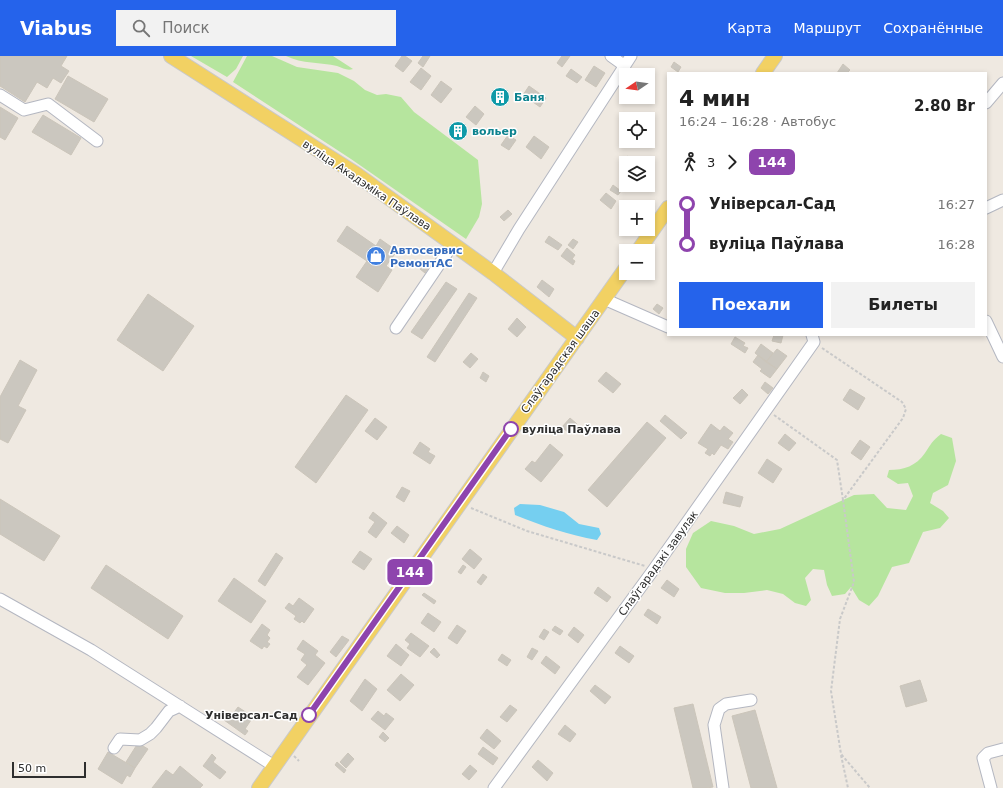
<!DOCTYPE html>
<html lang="ru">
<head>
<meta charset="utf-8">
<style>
	body { margin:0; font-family:"DejaVu Sans",sans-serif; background:#f2f2f2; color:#222; height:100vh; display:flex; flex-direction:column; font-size:15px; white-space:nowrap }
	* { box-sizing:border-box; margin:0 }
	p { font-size:13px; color:#767676 }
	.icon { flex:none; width:22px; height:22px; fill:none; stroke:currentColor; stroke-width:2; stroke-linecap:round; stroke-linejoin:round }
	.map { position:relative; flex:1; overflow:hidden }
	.panel { position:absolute; left:667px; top:16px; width:320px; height:264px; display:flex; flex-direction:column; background:#fff; border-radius:0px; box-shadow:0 2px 6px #0003 }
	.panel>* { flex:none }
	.badge { padding:0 8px; border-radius:6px; font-size:14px; line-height:26px }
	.needle { width:26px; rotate:257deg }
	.tools { position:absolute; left:619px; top:12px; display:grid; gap:8px }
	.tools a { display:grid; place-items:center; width:36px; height:36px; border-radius:0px; background:#fff; box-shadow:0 2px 6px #0003; font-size:20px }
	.scale { position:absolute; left:12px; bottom:10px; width:74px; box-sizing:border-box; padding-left:4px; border:2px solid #2e2e2e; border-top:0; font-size:11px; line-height:14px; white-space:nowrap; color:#2e2e2e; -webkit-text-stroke:3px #fff; paint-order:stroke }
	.map>.badge { position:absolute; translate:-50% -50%; box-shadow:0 0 0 2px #fff }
	.legs { display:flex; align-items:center; gap:6px; height:44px; padding:0 12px; font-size:13px }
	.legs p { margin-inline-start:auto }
	.summary { display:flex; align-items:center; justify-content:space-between; height:68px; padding:0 12px }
	h1 { font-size:22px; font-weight:600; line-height:30px }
	.button { display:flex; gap:8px; margin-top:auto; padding:8px 12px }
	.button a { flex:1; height:46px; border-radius:0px; background:#2563eb; color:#fff; font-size:16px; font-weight:600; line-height:46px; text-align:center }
	.button a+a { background:#f2f2f2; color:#222 }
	ul { padding:0 12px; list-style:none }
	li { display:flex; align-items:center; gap:14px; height:40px; font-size:15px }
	li i { display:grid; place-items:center; width:6px; height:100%; margin:0 5px; background:currentColor }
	li i::after { content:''; width:10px; height:10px; margin:-5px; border:3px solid; border-radius:50%; background:#fff }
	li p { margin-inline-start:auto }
	li:first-child i { background:linear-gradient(#0000 50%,currentColor 0) }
	li:last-child i { background:linear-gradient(currentColor 50%,#0000 0) }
	header { display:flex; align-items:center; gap:24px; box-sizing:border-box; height:56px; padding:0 20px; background:#2563eb; color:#fff }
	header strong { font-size:19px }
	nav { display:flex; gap:22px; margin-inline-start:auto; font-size:14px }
	.search { width:280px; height:36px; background:#f2f2f2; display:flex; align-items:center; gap:10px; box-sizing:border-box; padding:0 14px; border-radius:0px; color:#767676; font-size:15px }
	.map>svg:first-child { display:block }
	.green { fill:#b6e59e }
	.water { fill:#75cff0 }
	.building { fill:#cbc7bf; stroke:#cbc5ba }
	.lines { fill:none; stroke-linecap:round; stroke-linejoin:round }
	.minor-casing { stroke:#b4b7c1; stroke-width:13 }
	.major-casing { stroke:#c9c9c9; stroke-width:16 }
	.path { stroke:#c9c9c9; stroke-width:2; stroke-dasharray:3 2; stroke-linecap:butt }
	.minor { stroke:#fff; stroke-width:11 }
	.major { stroke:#f2d163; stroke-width:14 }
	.line-1-casing { stroke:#fff; stroke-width:9 }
	.line-1 { stroke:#8e44ad; stroke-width:6 }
	.stop-1-dot { fill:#fff; stroke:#8e44ad; stroke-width:2 }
	.labels { text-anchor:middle; stroke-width:3; stroke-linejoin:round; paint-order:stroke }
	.culture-label { font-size:11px; font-weight:bold; fill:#0d838f; stroke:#fff; text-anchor:start }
	.street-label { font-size:11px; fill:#2e2e2e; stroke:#fff }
	.shop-label { font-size:11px; font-weight:bold; fill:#366cbe; stroke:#fff; text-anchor:start }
	.stop-label { font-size:11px; font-weight:bold; fill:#2e2e2e; stroke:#fff; text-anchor:start }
</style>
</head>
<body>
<header>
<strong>Viabus</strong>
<div class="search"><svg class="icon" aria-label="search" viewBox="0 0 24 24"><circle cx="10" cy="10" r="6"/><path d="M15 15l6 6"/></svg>Поиск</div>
<nav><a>Карта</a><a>Маршрут</a><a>Сохранённые</a></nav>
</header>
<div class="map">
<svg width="1003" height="732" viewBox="0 0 1003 732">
	<rect width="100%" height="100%" fill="#efe9e1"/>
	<path class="green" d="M191 0H243L236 13 227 21Z
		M247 0H272L297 11 338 17 354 25 365 34 377 39 386 38 401 41 414 56 478 104 482 148 479 161 466 183 351 103 233 26Z
		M286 0H333L353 13C347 15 343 12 337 10 321 6 302 8 286 0Z
		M941 378 952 382 956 405 948 429 933 437 930 447 943 455 949 462 940 472 923 476 909 507 892 511 878 540 869 550 859 544 851 531 845 538 832 540 827 529 824 514 813 513 805 522 811 544 806 550 795 547 783 538 767 534 744 537H725L701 532 686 511V493L693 477 711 465 734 470 754 478 780 473 854 439 874 438 887 452 906 454 913 440 908 427 898 428 887 421 889 414C904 414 916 410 925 397 931 388 932 385 941 378Z"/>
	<path class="water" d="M520 448 540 449 564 456 579 468 599 472 601 478 597 484C569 479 542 470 515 459L514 452Z"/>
	<path class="building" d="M0 0H67L61 10 69 15 61 27 53 22 47 32 37 26 25 46 0 30Z
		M402 0H405L412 5 403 16 395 10Z
		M423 0H430L423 11 418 7Z
		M562 0H570L562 11 557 7Z
		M674 6 681 11 678 16 671 11Z
		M843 8 850 14 847 17H837Z
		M594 10 605 17 596 31 585 24Z
		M421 12 431 20 421 34 410 26Z
		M571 13 582 21 577 27 566 20Z
		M68 20 108 43 94 66 55 43Z
		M441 25 452 33 441 47 431 39Z
		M529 30 546 42 540 51 523 39Z
		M500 34 505 38 499 47 494 43Z
		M475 50 484 58 476 69 466 61Z
		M0 51 18 62 5 84 0 81Z
		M43 59 81 82 71 99 32 76Z
		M508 79 516 84 509 94 501 89Z
		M534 80 549 91 541 103 526 91Z
		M648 82 652 84 648 91 639 85H648Z
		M627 100 634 105 633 107H626V114L620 109Z
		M613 129 621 135 618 139 610 134Z
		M606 137 616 145 611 153 600 144Z
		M508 154 512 158 504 165 500 161Z
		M347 170 376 190 380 183 397 195 386 210 392 214 378 236 356 221 367 205 337 185Z
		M549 180 562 189 558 194 545 186Z
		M573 183 578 186 573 193 568 189Z
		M567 192 575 199 572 203 575 205 573 209 561 200Z
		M424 207 429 211 425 217 420 213Z
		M542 224 554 233 549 241 537 231Z
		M446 226 457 233 422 283 411 276Z
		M469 237 477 242 435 306 427 301Z
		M148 238 194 270 163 315 117 284Z
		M657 248 663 252 659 258 653 253Z
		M517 262 526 271 517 281 508 273Z
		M774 279H783L781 287 772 285Z
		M735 281 745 287 743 290 748 292 745 297 731 288Z
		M761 288 773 297 766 306 755 297Z
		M777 293 787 300 777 313 766 306Z
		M471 297 478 303 470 312 463 306Z
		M758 299 777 313 770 322 760 315 762 313 753 306Z
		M20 304 37 314 18 350 26 354 8 387 0 383V341Z
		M483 316 489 320 486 326 480 322Z
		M606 316 621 328 613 337 598 325Z
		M765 326 773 332 768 338 761 332Z
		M742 333 748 339 740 348 733 342Z
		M850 333 865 342 858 354 843 344Z
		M346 339 368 354 316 427 295 411Z
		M665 359 687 377 681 383 660 365Z
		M375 362 387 371 377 384 365 375Z
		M570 362 577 368 569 377 562 371Z
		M647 366 666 382 607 451 588 434Z
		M711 368 720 375 724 370 733 377 728 383 733 386 728 393 721 389 714 399 712 397 710 400 705 397 708 393 698 387Z
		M785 378 796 387 789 395 778 387Z
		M860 384 870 391 861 404 851 397Z
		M420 386 430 393 428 396 435 400 430 408 413 397Z
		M550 388 563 399 541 426 525 413 532 405 535 407Z
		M767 403 782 413 773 427 758 417Z
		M402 431 410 435 404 446 396 441Z
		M726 436 743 441 740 451 723 447Z
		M0 443 60 480 44 505 0 478Z
		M373 456 387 467 376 482 368 476 375 466 369 462Z
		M397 470 409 479 404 487 391 477Z
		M470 493 482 503 474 513 462 503Z
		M360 495 372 503 364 514 352 506Z
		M276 497 283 502 265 530 258 525Z
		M106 509 183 560 168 583 91 532Z
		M463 509 466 511 461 518 458 516Z
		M483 518 487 521 481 529 477 526Z
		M234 522 266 545 251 567 218 545Z
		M667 524 679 533 674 541 661 532Z
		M598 531 611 541 607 546 594 537Z
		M424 537 436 545 434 548 422 539Z
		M299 542 314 553 304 567 302 565 300 567 294 563 296 560 285 552 289 547 293 550Z
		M648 553 661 561 657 568 644 559Z
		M428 557 441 566 434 576 421 567Z
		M262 568 270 574 267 579 270 582 267 586 270 588 267 592 264 590 262 593 250 585Z
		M457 569 466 575 457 588 448 582Z
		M555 570 563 575 560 579 552 574Z
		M574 571 584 579 578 587 568 579Z
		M544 573 549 576 544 584 539 581Z
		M411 577 429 590 420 601 407 592 410 588 405 584Z
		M342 580 349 584 336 601 330 596Z
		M303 584 318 595 315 599 325 607 308 629 297 621 307 609 301 604 305 598 297 593Z
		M396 588 409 599 401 610 387 600Z
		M620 590 634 600 629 607 615 597Z
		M434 592 440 599 437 602 430 596Z
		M532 592 538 595 532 604 527 601Z
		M502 598 511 604 507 610 498 604Z
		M546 600 560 611 555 618 541 607Z
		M401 618 414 629 400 645 387 634Z
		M365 623 377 633 362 655 350 645Z
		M920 624 927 645 906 651 900 630Z
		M595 629 611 641 605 648 590 635Z
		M693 648 713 731 707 732H693L674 652Z
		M510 649 517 654 507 666 500 661Z
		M238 651 253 661 245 673 248 675 245 679 224 664 227 660 230 662Z
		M755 654 777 732H751L732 660Z
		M378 655 384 660 386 657 394 663 385 674 371 663Z
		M565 669 576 678 570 686 558 678Z
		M487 673 501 685 494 693 480 682Z
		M383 676 389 682 385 686 379 681Z
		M138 687 148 693 135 712 126 706Z
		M483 691 498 702 493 709 478 698Z
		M108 696 135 712 130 721 127 719 122 728 98 713Z
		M348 697 354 703 346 712 340 706Z
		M212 698 216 702 213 706 226 716 220 723 203 710Z
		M538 704 553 717 547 725 532 711Z
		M337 706 346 714 344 717 335 709Z
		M470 709 477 715 469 724 462 718Z
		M180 710 203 729 200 732H152L166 714 173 719Z"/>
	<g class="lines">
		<defs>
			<path id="minor" d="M611 0 625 10
				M0 39 24 54 48 48 97 85
				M986 47 1003 27
				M986 152 1003 144
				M493 217 519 173 631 0
				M604 243 668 271
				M986 265 1003 301
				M396 272 453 188
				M0 543 91 594 274 710
				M114 692 120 683 140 684 150 678 156 672 169 655 180 650
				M494 732 654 513 814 286 812 279
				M723 732 714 669 719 653 726 648 751 644
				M991 732 983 702 988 697 1003 693"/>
			<path id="major" d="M171 0 356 118 493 217 577 282
				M763 17 775 0
				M638 195 668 152
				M259 732 626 212"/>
		</defs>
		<use href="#minor" class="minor-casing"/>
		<use href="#major" class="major-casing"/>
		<path class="path" d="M822 292 902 346 906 353 903 362 843 444 854 526 840 563 831 635 841 698 870 732
			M774 359 837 404 843 444
			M471 452 527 475 645 510
			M841 699 848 732
			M294 700 299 705"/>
		<use href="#minor" class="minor"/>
		<use href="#major" class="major"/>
	</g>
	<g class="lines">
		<defs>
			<path id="line-1" d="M309 659 511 373"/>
		</defs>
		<use href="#line-1" class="line-1-casing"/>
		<use href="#line-1" class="line-1"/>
	</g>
	<defs>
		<symbol id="building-disc" viewBox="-11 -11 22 22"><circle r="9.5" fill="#0f9aa8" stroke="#fff"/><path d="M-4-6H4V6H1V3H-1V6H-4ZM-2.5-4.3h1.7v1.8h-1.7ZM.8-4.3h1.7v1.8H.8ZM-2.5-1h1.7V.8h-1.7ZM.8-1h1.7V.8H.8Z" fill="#fff"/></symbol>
		<symbol id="shop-disc" viewBox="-11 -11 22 22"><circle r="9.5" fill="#3f7fe0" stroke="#fff"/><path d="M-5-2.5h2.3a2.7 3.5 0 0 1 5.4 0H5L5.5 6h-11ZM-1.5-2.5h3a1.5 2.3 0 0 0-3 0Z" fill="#fff"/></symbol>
	</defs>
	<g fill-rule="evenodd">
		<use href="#building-disc" x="489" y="30" width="22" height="22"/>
		<use href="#building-disc" x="447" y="64" width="22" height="22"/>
		<use href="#shop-disc" x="365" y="189" width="22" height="22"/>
	</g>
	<g class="stop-1-dot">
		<circle cx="511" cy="373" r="7"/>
		<circle cx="309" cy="659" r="7"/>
	</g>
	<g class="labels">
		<g class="culture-label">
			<text x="514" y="45">Баня</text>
			<text x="472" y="79">вольер</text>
		</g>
		<g class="street-label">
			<text transform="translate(367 129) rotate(34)" y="4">вуліца Акадэміка Паўлава</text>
			<text transform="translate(560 305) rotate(-54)" y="4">Слаўгарадская шаша</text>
			<text transform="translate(658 507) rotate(-54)" y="4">Слаўгарадзкі завулак</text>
		</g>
		<g class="shop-label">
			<text x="390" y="198">Автосервис<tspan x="390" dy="13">РемонтАС</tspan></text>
		</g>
		<g class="stop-label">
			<text x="522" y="377">вуліца Паўлава</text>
			<text x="298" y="663" text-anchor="end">Універсал-Сад</text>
		</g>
	</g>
</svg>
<div class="tools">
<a><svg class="needle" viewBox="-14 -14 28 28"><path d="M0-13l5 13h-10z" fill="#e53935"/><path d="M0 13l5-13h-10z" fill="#767676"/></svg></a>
<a><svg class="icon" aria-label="locate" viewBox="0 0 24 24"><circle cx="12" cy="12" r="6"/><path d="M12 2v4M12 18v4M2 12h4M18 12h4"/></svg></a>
<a><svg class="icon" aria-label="layers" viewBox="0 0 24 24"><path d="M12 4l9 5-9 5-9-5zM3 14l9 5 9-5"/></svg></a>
<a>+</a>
<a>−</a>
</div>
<div class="scale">50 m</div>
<b class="badge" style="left:410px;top:516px;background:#8e44ad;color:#fff">144</b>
<section class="panel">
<div class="summary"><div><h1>4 мин</h1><p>16:24 – 16:28 · Автобус</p></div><b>2.80 Br</b></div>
<div class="legs"><svg class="icon" aria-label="walk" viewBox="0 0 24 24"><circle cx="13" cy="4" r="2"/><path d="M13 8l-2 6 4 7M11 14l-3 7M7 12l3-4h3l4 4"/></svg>3<svg class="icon" aria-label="forward" viewBox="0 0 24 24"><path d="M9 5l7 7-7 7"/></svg><b class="badge" style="background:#8e44ad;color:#fff">144</b></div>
<ul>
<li><i style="color:#8e44ad"></i><b>Універсал-Сад</b><p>16:27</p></li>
<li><i style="color:#8e44ad"></i><b>вуліца Паўлава</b><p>16:28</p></li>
</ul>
<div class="button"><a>Поехали</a><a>Билеты</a></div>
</section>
</div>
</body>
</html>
